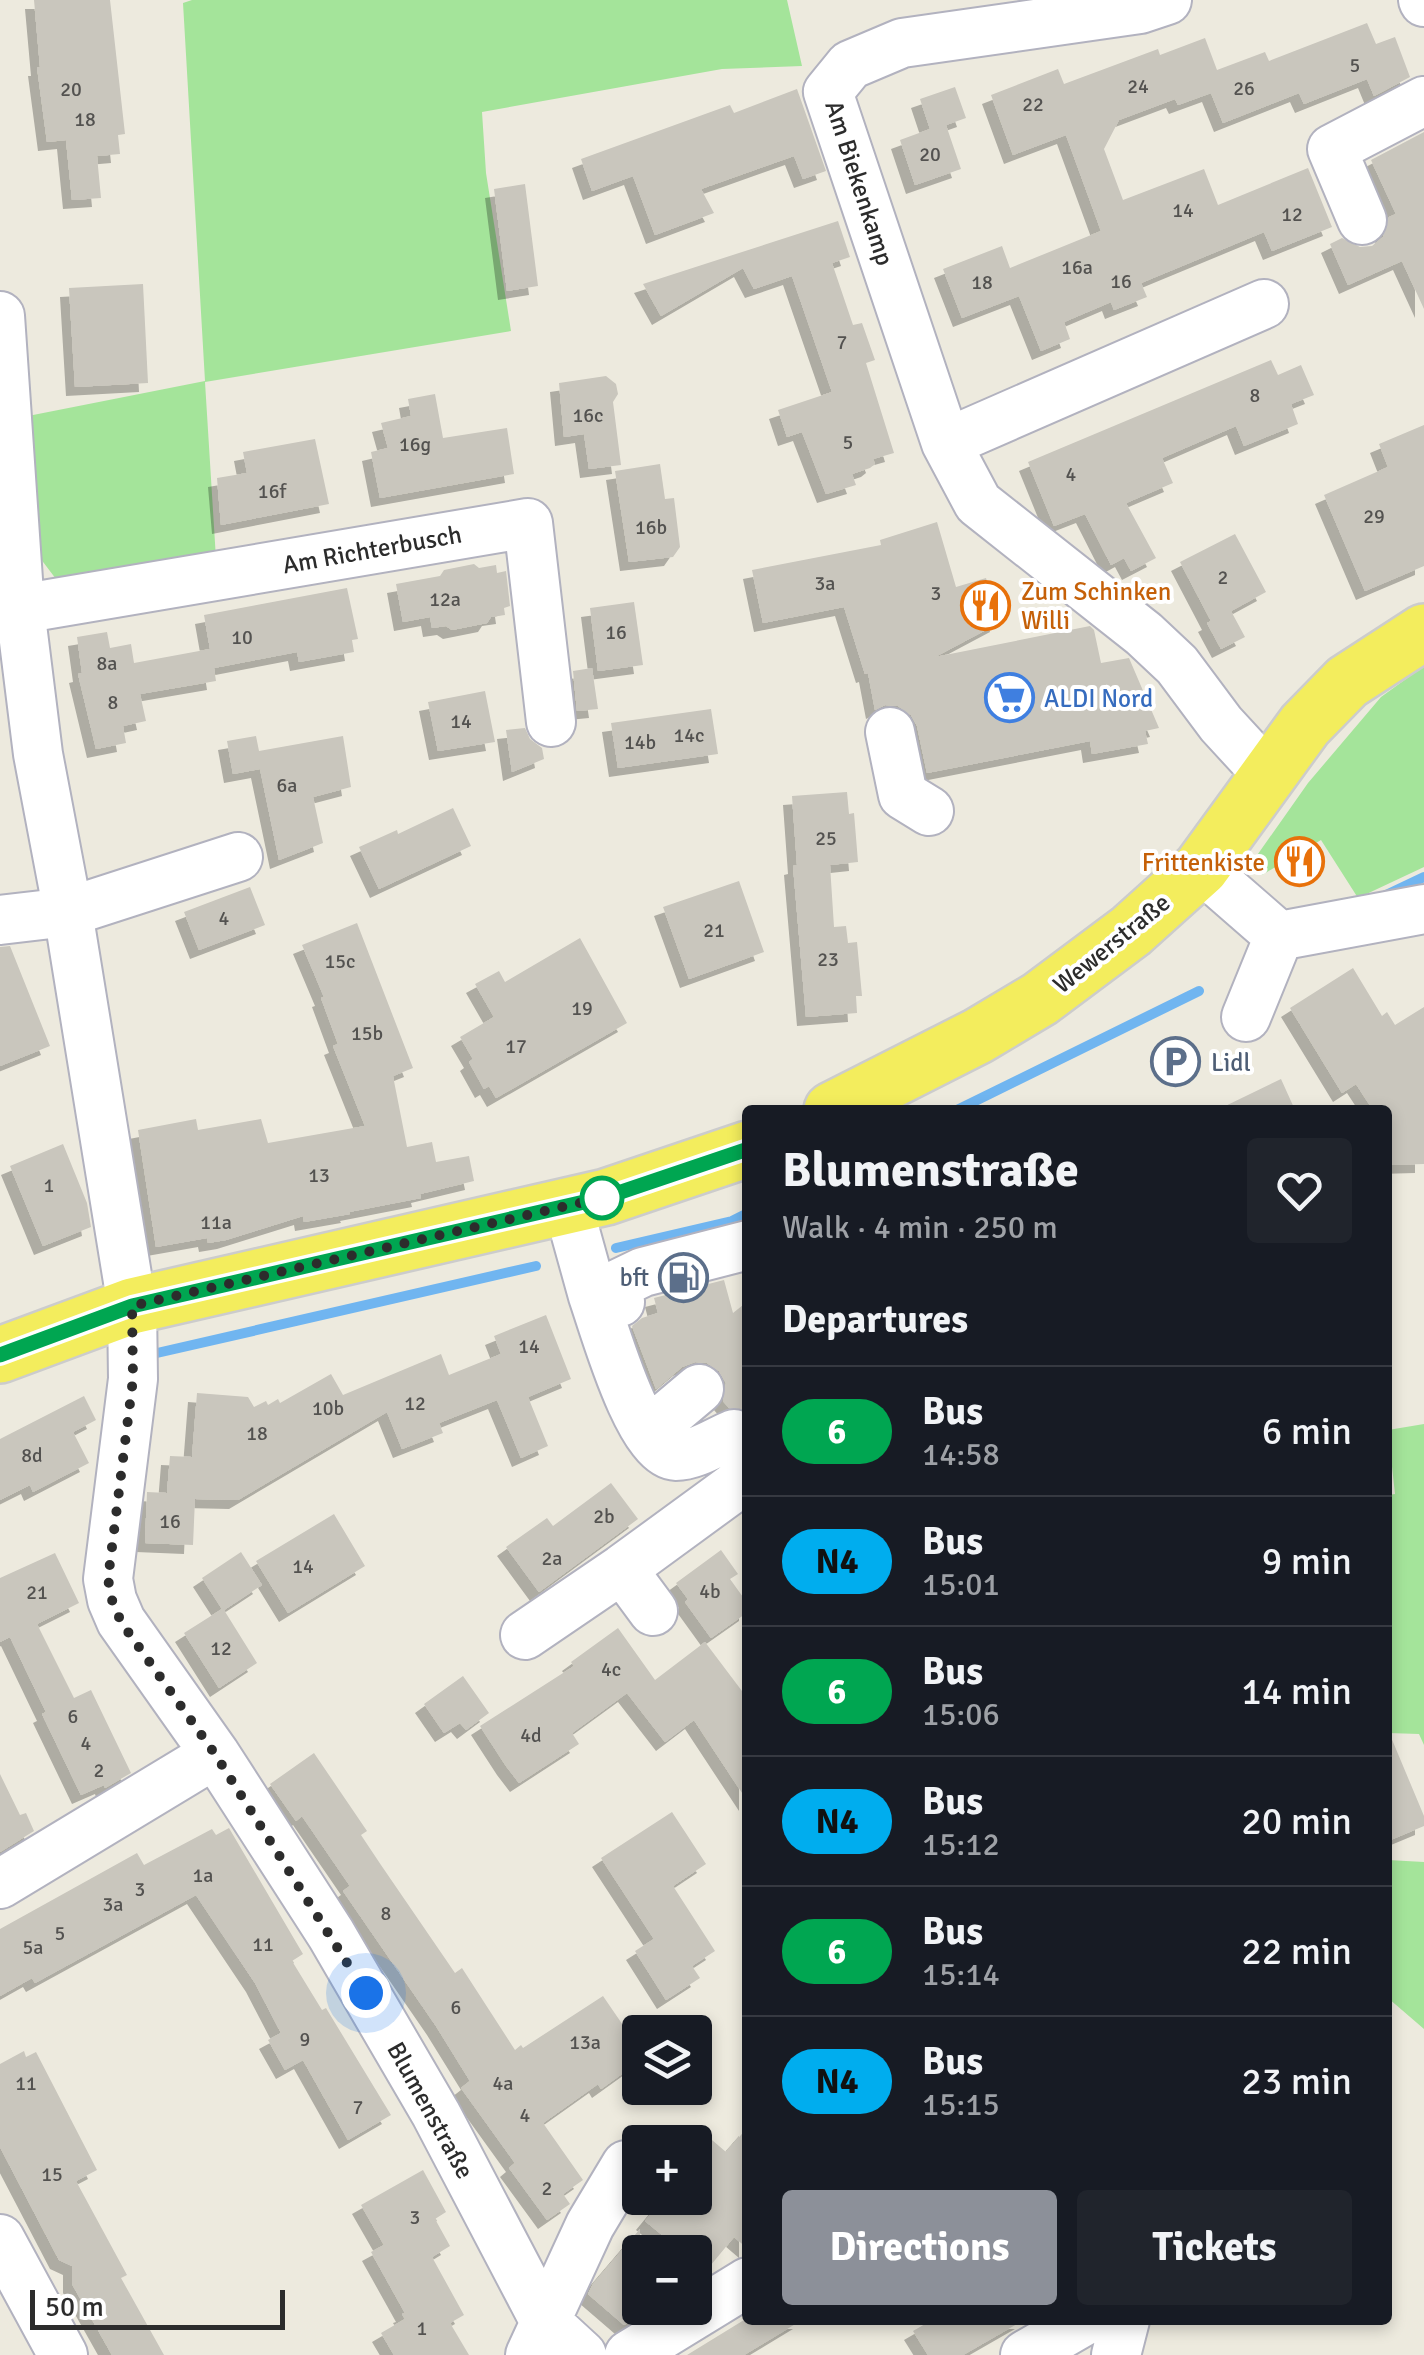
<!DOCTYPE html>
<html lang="en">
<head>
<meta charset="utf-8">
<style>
	body { margin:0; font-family:Signika,sans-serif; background:#20242c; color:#f1f3f6; height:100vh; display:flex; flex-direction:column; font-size:38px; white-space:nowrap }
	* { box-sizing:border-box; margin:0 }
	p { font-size:32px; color:#9ea1a6 }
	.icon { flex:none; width:55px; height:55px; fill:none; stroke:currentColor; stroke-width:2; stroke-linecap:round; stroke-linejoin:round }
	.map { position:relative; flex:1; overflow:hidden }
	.details { position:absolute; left:742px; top:1105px; width:650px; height:1220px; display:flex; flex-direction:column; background:#171b24; border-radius:10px; box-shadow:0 5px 15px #0003 }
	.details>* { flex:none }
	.badge { padding:0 20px; border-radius:32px; font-size:35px; line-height:65px }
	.fabs { position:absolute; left:622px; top:2015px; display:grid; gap:20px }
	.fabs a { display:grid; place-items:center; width:90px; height:90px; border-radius:10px; background:#171b24; box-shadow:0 5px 15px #0003; font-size:50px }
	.scale { position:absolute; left:30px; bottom:25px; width:255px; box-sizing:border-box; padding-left:10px; border:5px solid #2c2c2c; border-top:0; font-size:28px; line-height:35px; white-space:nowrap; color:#2c2c2c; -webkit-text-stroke:8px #fff; paint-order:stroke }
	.you { position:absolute; width:50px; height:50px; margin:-25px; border:8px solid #fff; border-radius:50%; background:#1a73e8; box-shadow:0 0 0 15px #1a73e833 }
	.map>.badge { position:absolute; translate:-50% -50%; box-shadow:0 0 0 5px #fff }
	h2 { padding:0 40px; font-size:38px; line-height:90px }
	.round { display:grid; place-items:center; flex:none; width:105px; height:105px; border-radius:10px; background:#20242c }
	.summary { display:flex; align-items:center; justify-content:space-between; height:170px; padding:0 40px }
	h1 { font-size:48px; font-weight:700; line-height:75px }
	.cta { display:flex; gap:20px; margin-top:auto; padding:20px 40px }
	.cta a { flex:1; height:115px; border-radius:10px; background:#8c9099; color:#fff; font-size:40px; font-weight:700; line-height:115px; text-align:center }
	.cta a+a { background:#20242c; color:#f1f3f6 }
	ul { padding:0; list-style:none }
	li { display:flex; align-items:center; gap:30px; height:130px; padding:0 40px; border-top:2px solid #363941 }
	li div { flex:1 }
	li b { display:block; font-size:38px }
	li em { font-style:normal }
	li .badge { min-width:110px; font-weight:700; text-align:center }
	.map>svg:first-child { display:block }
	.green { fill:#a4e49a }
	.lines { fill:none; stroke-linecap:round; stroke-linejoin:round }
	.stream { stroke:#70b5f0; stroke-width:10 }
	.building { fill:#c9c6bd; filter:url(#shadow) }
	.minor-casing { stroke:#b2b2bf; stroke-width:52 }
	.major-casing { stroke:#ccc; stroke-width:60 }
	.minor { stroke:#fff; stroke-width:48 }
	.major { stroke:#f3ed5d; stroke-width:55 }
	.line-casing { stroke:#fff; stroke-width:22 }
	.line { stroke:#00a651; stroke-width:15 }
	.walk { stroke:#2c2c2c; stroke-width:10; stroke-dasharray:0 18 }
	.stop-dot { fill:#fff; stroke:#00a651; stroke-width:5 }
	.labels { text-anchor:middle; stroke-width:8; stroke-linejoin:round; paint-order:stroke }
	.number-label { font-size:20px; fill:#535250 }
	.street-label { font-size:25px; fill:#2c2c2c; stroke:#fff }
	.food-label { font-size:25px; fill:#c56008; stroke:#fff; text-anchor:start }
	.shop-label { font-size:25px; fill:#366cbe; stroke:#fff; text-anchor:start }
	.service-label { font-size:25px; fill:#4e5e75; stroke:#fff; text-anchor:start }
</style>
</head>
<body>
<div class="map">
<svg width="1424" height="2355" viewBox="0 0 1424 2355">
	<defs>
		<filter id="shadow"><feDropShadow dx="-9" dy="9" stdDeviation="0" flood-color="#0004"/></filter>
	</defs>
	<rect width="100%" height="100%" fill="#edeade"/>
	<path class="green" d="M192 0H787L802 66 722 69 482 112 486 173 511 331 205 382 216 559 56 579 37 554 28 416 205 381 183 3Z
		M1424 666V867L1358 898 1321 840 1262 875 1253 861 1308 783 1381 697Z
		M1424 1424V1745L1419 1734 1388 1733V1495L1395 1494 1388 1430Z
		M1388 1860 1424 1862V2029L1388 1998Z"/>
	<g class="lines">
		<path class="stream" d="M1384 896 1424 877
			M957 1110 1199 991
			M616 1248 732 1221 748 1213
			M157 1353 536 1266"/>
	</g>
	<path class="building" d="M34 0H110L125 134 118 135 120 154 97 156 101 198 72 200 66 140 47 142 37 67H40Z
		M1367 23 1376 44 1395 37 1410 77 1374 96 1367 79 1304 104 1299 93 1223 123 1211 93 1178 105 1175 99 1119 120 1104 149 1123 200 1204 169 1218 205 1308 168 1332 227 1272 251 1264 232 1141 283 1147 297 1114 310 1111 302 1064 322 1070 339 1041 351 1019 296 962 318 943 269 1002 246 1010 268 1101 231 1066 135 1013 155 991 95 1058 69 1064 84 1158 49 1160 55 1205 38 1217 70 1265 52 1269 61Z
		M955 87 966 118 946 125 961 169 915 185 900 140 930 129 920 99Z
		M797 89 826 171 803 179 794 156 701 189 714 213 655 235 633 176 592 191 581 159 730 105 734 113Z
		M1424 132V309L1402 261 1348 285 1330 244 1342 238 1360 247 1372 246 1383 237 1389 217 1396 214 1371 160Z
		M525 184 538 286 507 291 494 189Z
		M838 221 850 257 832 263 853 325 862 323 875 360 866 363 894 453 873 459 875 464 870 468 852 474 856 485 826 494 802 432 787 437 778 410 832 392 792 276 754 289 743 268 661 316 643 284Z
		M143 284 148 383 75 387 69 288Z
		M1271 360 1278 375 1301 365 1314 395 1291 404 1298 424 1244 446 1236 426 1162 458 1173 483 1126 503 1156 558 1131 571 1124 558 1111 565 1085 514 1054 526 1028 462Z
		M606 376 616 384 618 394 613 402 621 465 589 469 584 434 564 437 559 383Z
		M435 394 443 438 507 428 514 474 380 498 371 452 388 448 381 423 411 416 408 399Z
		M1424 425V566L1365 591 1324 495 1388 467 1379 444Z
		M315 439 329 504 221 525 217 478 247 473 243 452Z
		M660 464 665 499 674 498 680 547 673 557 629 562 615 471Z
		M937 522 956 587 986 578 999 623 935 657 1090 626 1094 630 1101 663 1129 658 1159 728 1145 731 1148 744 1092 754 1090 741 927 773 917 726 911 715 898 706 885 705 875 710 868 673 865 674 844 607 763 623 752 570 881 545 880 540Z
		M1235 534 1266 592 1231 611 1245 637 1221 649 1207 623 1211 621 1180 562Z
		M474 564 479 568 496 565 497 573 506 571 510 606 504 608 505 615 491 617 487 623 452 630 446 626 432 628 430 617 403 622 396 584 440 576 444 570Z
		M347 588 358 639 352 640 354 652 299 662 297 652 214 668 216 681 140 694 146 721 123 726 126 743 96 749 78 674 82 673 77 637 107 632 110 648 131 644 134 663 210 649 204 615Z
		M634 602 643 665 598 671 590 608Z
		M592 668 598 709 577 711 573 671Z
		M485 691 495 742 438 751 428 702Z
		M711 709 718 754 618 768 611 723Z
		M525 728 530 739 542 748 544 759 512 772 506 730Z
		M256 736 259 751 343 736 351 787 313 797 323 843 279 860 260 769 233 774 227 741Z
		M847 792 849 814 854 813 858 862 830 865 834 927 846 926 848 943 857 942 862 996H856L857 1013 806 1017 793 866 797 865 792 796Z
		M453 808 471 846 379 889 359 847 397 830 398 834Z
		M739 881 764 952 689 979 663 907Z
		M250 887 265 925 199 950 184 912Z
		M357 923 413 1068 393 1076 407 1147 432 1142 436 1162 469 1156 474 1181 420 1194 421 1198 349 1212 350 1214 304 1222 303 1216 226 1240 208 1243 207 1238 156 1247 138 1130 196 1119 198 1130 261 1119 268 1143 365 1126 333 1046 338 1044 321 998 324 997 302 945Z
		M580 938 627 1023 496 1098 489 1086 484 1089 469 1062 473 1059 460 1037 494 1017 475 984 499 971 505 982Z
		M10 946 50 1046 0 1066V947Z
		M1353 968 1382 1016 1387 1012 1395 1025 1424 1007V1164L1388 1165V1110H1373L1356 1084 1342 1093 1290 1008Z
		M1281 1079 1295 1110H1217Z
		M63 1144 87 1203 91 1227 43 1246 10 1166Z
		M724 1280 733 1313 748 1301V1411L729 1408 723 1401 726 1383 719 1371 707 1363 695 1362 682 1367 656 1389 632 1326 642 1318 658 1313 654 1298Z
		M546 1315 571 1379 528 1397 548 1446 521 1458 497 1400 439 1423 443 1433 402 1449 387 1412 238 1500 195 1499 193 1545 145 1543 147 1492 167 1493 170 1456 192 1457 197 1393 248 1397 254 1407 266 1401 268 1405 278 1399 280 1403 331 1374 343 1395 441 1354 449 1375 501 1354 494 1336Z
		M84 1396 96 1420 73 1432 89 1463 33 1492 30 1485 0 1500V1439Z
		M611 1483 638 1519 539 1592 506 1547 547 1518 553 1526Z
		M334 1514 365 1566 288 1613 256 1561Z
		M721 1550 738 1574 730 1579 748 1604V1612L711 1638 685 1602 688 1599 676 1583Z
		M241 1552 262 1585 224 1610 257 1663 219 1688 184 1633 222 1609 202 1578Z
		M55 1553 79 1603 37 1624 74 1698 91 1690 131 1773 105 1788 104 1785 81 1795 42 1714 46 1712 10 1637 0 1642V1578Z
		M618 1628 655 1680 705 1642 748 1699V1802L694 1720 665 1742 627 1693 572 1733 579 1744 519 1783 506 1766 480 1726 574 1666 571 1662Z
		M463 1676 489 1713 466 1730 460 1723 444 1733 424 1704Z
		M1388 1730 1424 1816V1826L1388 1841Z
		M314 1753 367 1831 361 1835 381 1865 455 1973 462 1968 515 2050 521 2045 523 2048 603 1996 640 2050V2061L601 2089 598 2084 543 2123 583 2180 563 2194 570 2204 547 2220 509 2168 515 2163 461 2088 470 2081 436 2026 343 1891 350 1886 302 1816 296 1821 270 1784Z
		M0 1774 20 1815 26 1813 34 1831 0 1852Z
		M672 1812 706 1864 673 1886 715 1951 692 1966 700 1978 666 2000 635 1951 654 1939 601 1858Z
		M229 1828 303 1954 292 1961 322 2010 326 2008 391 2115 348 2140 303 2060 285 2070 268 2040 281 2033 255 1983 196 1895 35 1983 32 1978 0 1996V1929L137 1853 144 1865 212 1829 216 1835Z
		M24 2051 26 2057 36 2052 97 2170 76 2181 127 2275 121 2278 164 2355H112L72 2284V2266L59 2260 0 2147V2064Z
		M748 2127V2249L734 2237 706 2271 695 2262V2252H683L645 2221 664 2198H695V2161L712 2140 726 2152Z
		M423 2170 446 2212 435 2219 450 2246 432 2257 464 2315 450 2323 469 2355H394L381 2333 405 2319 402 2314 405 2313 371 2252 384 2245 361 2205Z
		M640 2229V2316L624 2325 588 2294 593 2284Z
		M744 2320H802L744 2355H687Z
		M932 2320H1024L963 2355H928L913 2331Z"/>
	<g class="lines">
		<defs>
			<path id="minor" d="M1167 0 1140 9 902 43 850 65 828 92 946 443 978 503 1144 634 1177 665 1221 724 1268 775
				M1423 0 1424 2
				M1362 220 1332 149 1424 101
				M0 316 20 609 38 754 68 912 132 1306 133 1379 108 1579 112 1600 121 1621 215 1754 331 1934 436 2114 544 2320 582 2355
				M946 443 1264 304
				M20 609 528 523 551 722
				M890 732 903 795 929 811
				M1201 868 1279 936 1424 909
				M0 920 68 912 238 857
				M1246 1017 1279 936
				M568 1206 593 1296 620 1302
				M648 1432 699 1389
				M734 1434C717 1441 695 1456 676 1456 639 1455 604 1327 593 1296L643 1272 748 1245
				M622 1569 653 1611
				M525 1635 622 1569 748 1477
				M0 1884 215 1754
				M0 2239 63 2355
				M530 2355 590 2225 626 2165
				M629 2355 748 2282
				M1025 2355 1086 2320
				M1116 2355 1125 2320"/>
			<path id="major" d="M832 1110 978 1036 1040 999 1131 931 1201 868 1305 725 1347 682 1424 632
				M0 1355 132 1306 606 1197 748 1149"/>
		</defs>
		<use href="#minor" class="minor-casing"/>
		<use href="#major" class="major-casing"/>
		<use href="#minor" class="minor"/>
		<use href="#major" class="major"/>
	</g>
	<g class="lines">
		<defs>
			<path id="line" d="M0 1355 132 1306 606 1197 748 1149"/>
		</defs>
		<use href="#line" class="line-casing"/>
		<use href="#line" class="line"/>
		<path class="walk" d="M366 1993 215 1754 121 1622 112 1600 108 1579 133 1379 132 1306 606 1197 602 1198"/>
	</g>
	<defs>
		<symbol id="restaurant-ring" viewBox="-11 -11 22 22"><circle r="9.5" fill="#fff" stroke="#e8710a" stroke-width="1.5"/><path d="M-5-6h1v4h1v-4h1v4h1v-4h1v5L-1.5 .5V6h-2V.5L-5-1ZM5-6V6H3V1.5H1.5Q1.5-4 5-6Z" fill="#e8710a"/></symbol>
		<symbol id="supermarket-ring" viewBox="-11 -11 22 22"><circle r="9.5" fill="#fff" stroke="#3f7fe0" stroke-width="1.5"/><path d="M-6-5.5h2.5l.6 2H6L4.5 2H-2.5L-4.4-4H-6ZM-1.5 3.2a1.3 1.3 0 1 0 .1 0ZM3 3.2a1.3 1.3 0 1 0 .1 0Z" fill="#3f7fe0"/></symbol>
		<symbol id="parking-ring" viewBox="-11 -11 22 22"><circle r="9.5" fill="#fff" stroke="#5c6f8a" stroke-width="1.5"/><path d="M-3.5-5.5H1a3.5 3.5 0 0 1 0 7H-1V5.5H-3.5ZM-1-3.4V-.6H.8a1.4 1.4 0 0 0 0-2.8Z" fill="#5c6f8a"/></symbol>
		<symbol id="fuel-ring" viewBox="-11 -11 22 22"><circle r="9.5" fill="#fff" stroke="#5c6f8a" stroke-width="1.5"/><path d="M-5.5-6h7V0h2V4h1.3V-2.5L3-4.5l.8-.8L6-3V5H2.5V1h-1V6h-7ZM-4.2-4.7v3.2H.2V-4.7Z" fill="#5c6f8a"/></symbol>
	</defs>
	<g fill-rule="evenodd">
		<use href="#restaurant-ring" x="958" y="578" width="55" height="55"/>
		<use href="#supermarket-ring" x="982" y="670" width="55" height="55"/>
		<use href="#restaurant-ring" x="1272" y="834" width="55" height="55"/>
		<use href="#parking-ring" x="1148" y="1034" width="55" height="55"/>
		<use href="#fuel-ring" x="656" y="1250" width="55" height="55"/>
	</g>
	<circle class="stop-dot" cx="602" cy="1198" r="20"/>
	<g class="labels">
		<g class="number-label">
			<text x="1355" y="72">5</text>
			<text x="1138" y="93">24</text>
			<text x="1244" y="95">26</text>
			<text x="71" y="96">20</text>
			<text x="1033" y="111">22</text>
			<text x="85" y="126">18</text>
			<text x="930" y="161">20</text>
			<text x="1183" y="217">14</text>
			<text x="1292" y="221">12</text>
			<text x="1077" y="274">16a</text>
			<text x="1121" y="288">16</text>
			<text x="982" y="289">18</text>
			<text x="842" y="349">7</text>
			<text x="1255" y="402">8</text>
			<text x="588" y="422">16c</text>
			<text x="848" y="449">5</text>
			<text x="415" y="451">16g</text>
			<text x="1071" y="481">4</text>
			<text x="272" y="498">16f</text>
			<text x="1374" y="523">29</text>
			<text x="651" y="534">16b</text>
			<text x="1223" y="584">2</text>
			<text x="825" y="590">3a</text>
			<text x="936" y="600">3</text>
			<text x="445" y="606">12a</text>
			<text x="616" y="639">16</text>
			<text x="242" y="644">10</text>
			<text x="107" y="670">8a</text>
			<text x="113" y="709">8</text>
			<text x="461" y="728">14</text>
			<text x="689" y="742">14c</text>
			<text x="640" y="749">14b</text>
			<text x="287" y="792">6a</text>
			<text x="826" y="845">25</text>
			<text x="224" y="925">4</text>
			<text x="714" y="937">21</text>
			<text x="828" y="966">23</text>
			<text x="340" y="968">15c</text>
			<text x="582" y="1015">19</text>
			<text x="367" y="1040">15b</text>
			<text x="516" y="1053">17</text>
			<text x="319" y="1182">13</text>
			<text x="49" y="1192">1</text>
			<text x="216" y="1229">11a</text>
			<text x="529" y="1353">14</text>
			<text x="415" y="1410">12</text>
			<text x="328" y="1415">10b</text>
			<text x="257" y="1440">18</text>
			<text x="32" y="1462">8d</text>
			<text x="604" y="1523">2b</text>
			<text x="170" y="1528">16</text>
			<text x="552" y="1565">2a</text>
			<text x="303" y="1573">14</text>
			<text x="710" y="1598">4b</text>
			<text x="37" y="1599">21</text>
			<text x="221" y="1655">12</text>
			<text x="611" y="1676">4c</text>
			<text x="73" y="1723">6</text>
			<text x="531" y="1742">4d</text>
			<text x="86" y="1750">4</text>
			<text x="99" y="1777">2</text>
			<text x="203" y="1882">1a</text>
			<text x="140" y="1896">3</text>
			<text x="113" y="1911">3a</text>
			<text x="386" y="1920">8</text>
			<text x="60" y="1940">5</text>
			<text x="263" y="1951">11</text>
			<text x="33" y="1954">5a</text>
			<text x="456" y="2014">6</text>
			<text x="305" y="2046">9</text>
			<text x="585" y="2049">13a</text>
			<text x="26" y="2090">11</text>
			<text x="503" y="2090">4a</text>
			<text x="358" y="2114">7</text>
			<text x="525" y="2122">4</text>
			<text x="52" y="2181">15</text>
			<text x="547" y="2195">2</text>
			<text x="415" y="2224">3</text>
			<text x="422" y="2335">1</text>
		</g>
		<g class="street-label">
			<text transform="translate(860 183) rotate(72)" y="9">Am Biekenkamp</text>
			<text transform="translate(372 549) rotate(-10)" y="9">Am Richterbusch</text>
			<text transform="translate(1111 943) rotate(-39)" y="9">Wewerstraße</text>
			<text transform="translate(431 2110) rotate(61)" y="9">Blumenstraße</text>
		</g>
		<g class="food-label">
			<text x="1021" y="600">Zum Schinken<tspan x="1021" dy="29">Willi</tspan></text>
			<text x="1265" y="871" text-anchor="end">Frittenkiste</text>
		</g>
		<g class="shop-label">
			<text x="1044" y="707">ALDI Nord</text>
		</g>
		<g class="service-label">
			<text x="1211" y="1071">Lidl</text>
			<text x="649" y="1286" text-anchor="end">bft</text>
		</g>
	</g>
</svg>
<div class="fabs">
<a><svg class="icon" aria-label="layers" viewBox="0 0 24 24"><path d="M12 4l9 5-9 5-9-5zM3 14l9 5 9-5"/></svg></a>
<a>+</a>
<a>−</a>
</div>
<div class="scale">50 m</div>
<div class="you" style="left:366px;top:1993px"></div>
<section class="details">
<div class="summary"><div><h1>Blumenstraße</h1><p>Walk · 4 min · 250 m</p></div><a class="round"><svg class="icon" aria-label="heart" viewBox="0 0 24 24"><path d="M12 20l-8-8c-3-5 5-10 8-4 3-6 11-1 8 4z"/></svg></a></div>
<h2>Departures</h2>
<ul>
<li><span class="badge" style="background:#00a651;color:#fff">6</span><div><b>Bus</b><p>14:58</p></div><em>6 min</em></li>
<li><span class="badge" style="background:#00adee;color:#111">N4</span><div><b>Bus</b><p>15:01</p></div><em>9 min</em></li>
<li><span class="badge" style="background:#00a651;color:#fff">6</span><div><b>Bus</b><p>15:06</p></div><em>14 min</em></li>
<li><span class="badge" style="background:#00adee;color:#111">N4</span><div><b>Bus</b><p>15:12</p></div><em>20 min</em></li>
<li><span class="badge" style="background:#00a651;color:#fff">6</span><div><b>Bus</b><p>15:14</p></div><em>22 min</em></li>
<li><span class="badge" style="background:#00adee;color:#111">N4</span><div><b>Bus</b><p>15:15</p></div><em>23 min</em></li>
</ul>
<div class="cta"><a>Directions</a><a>Tickets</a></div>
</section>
</div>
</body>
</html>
